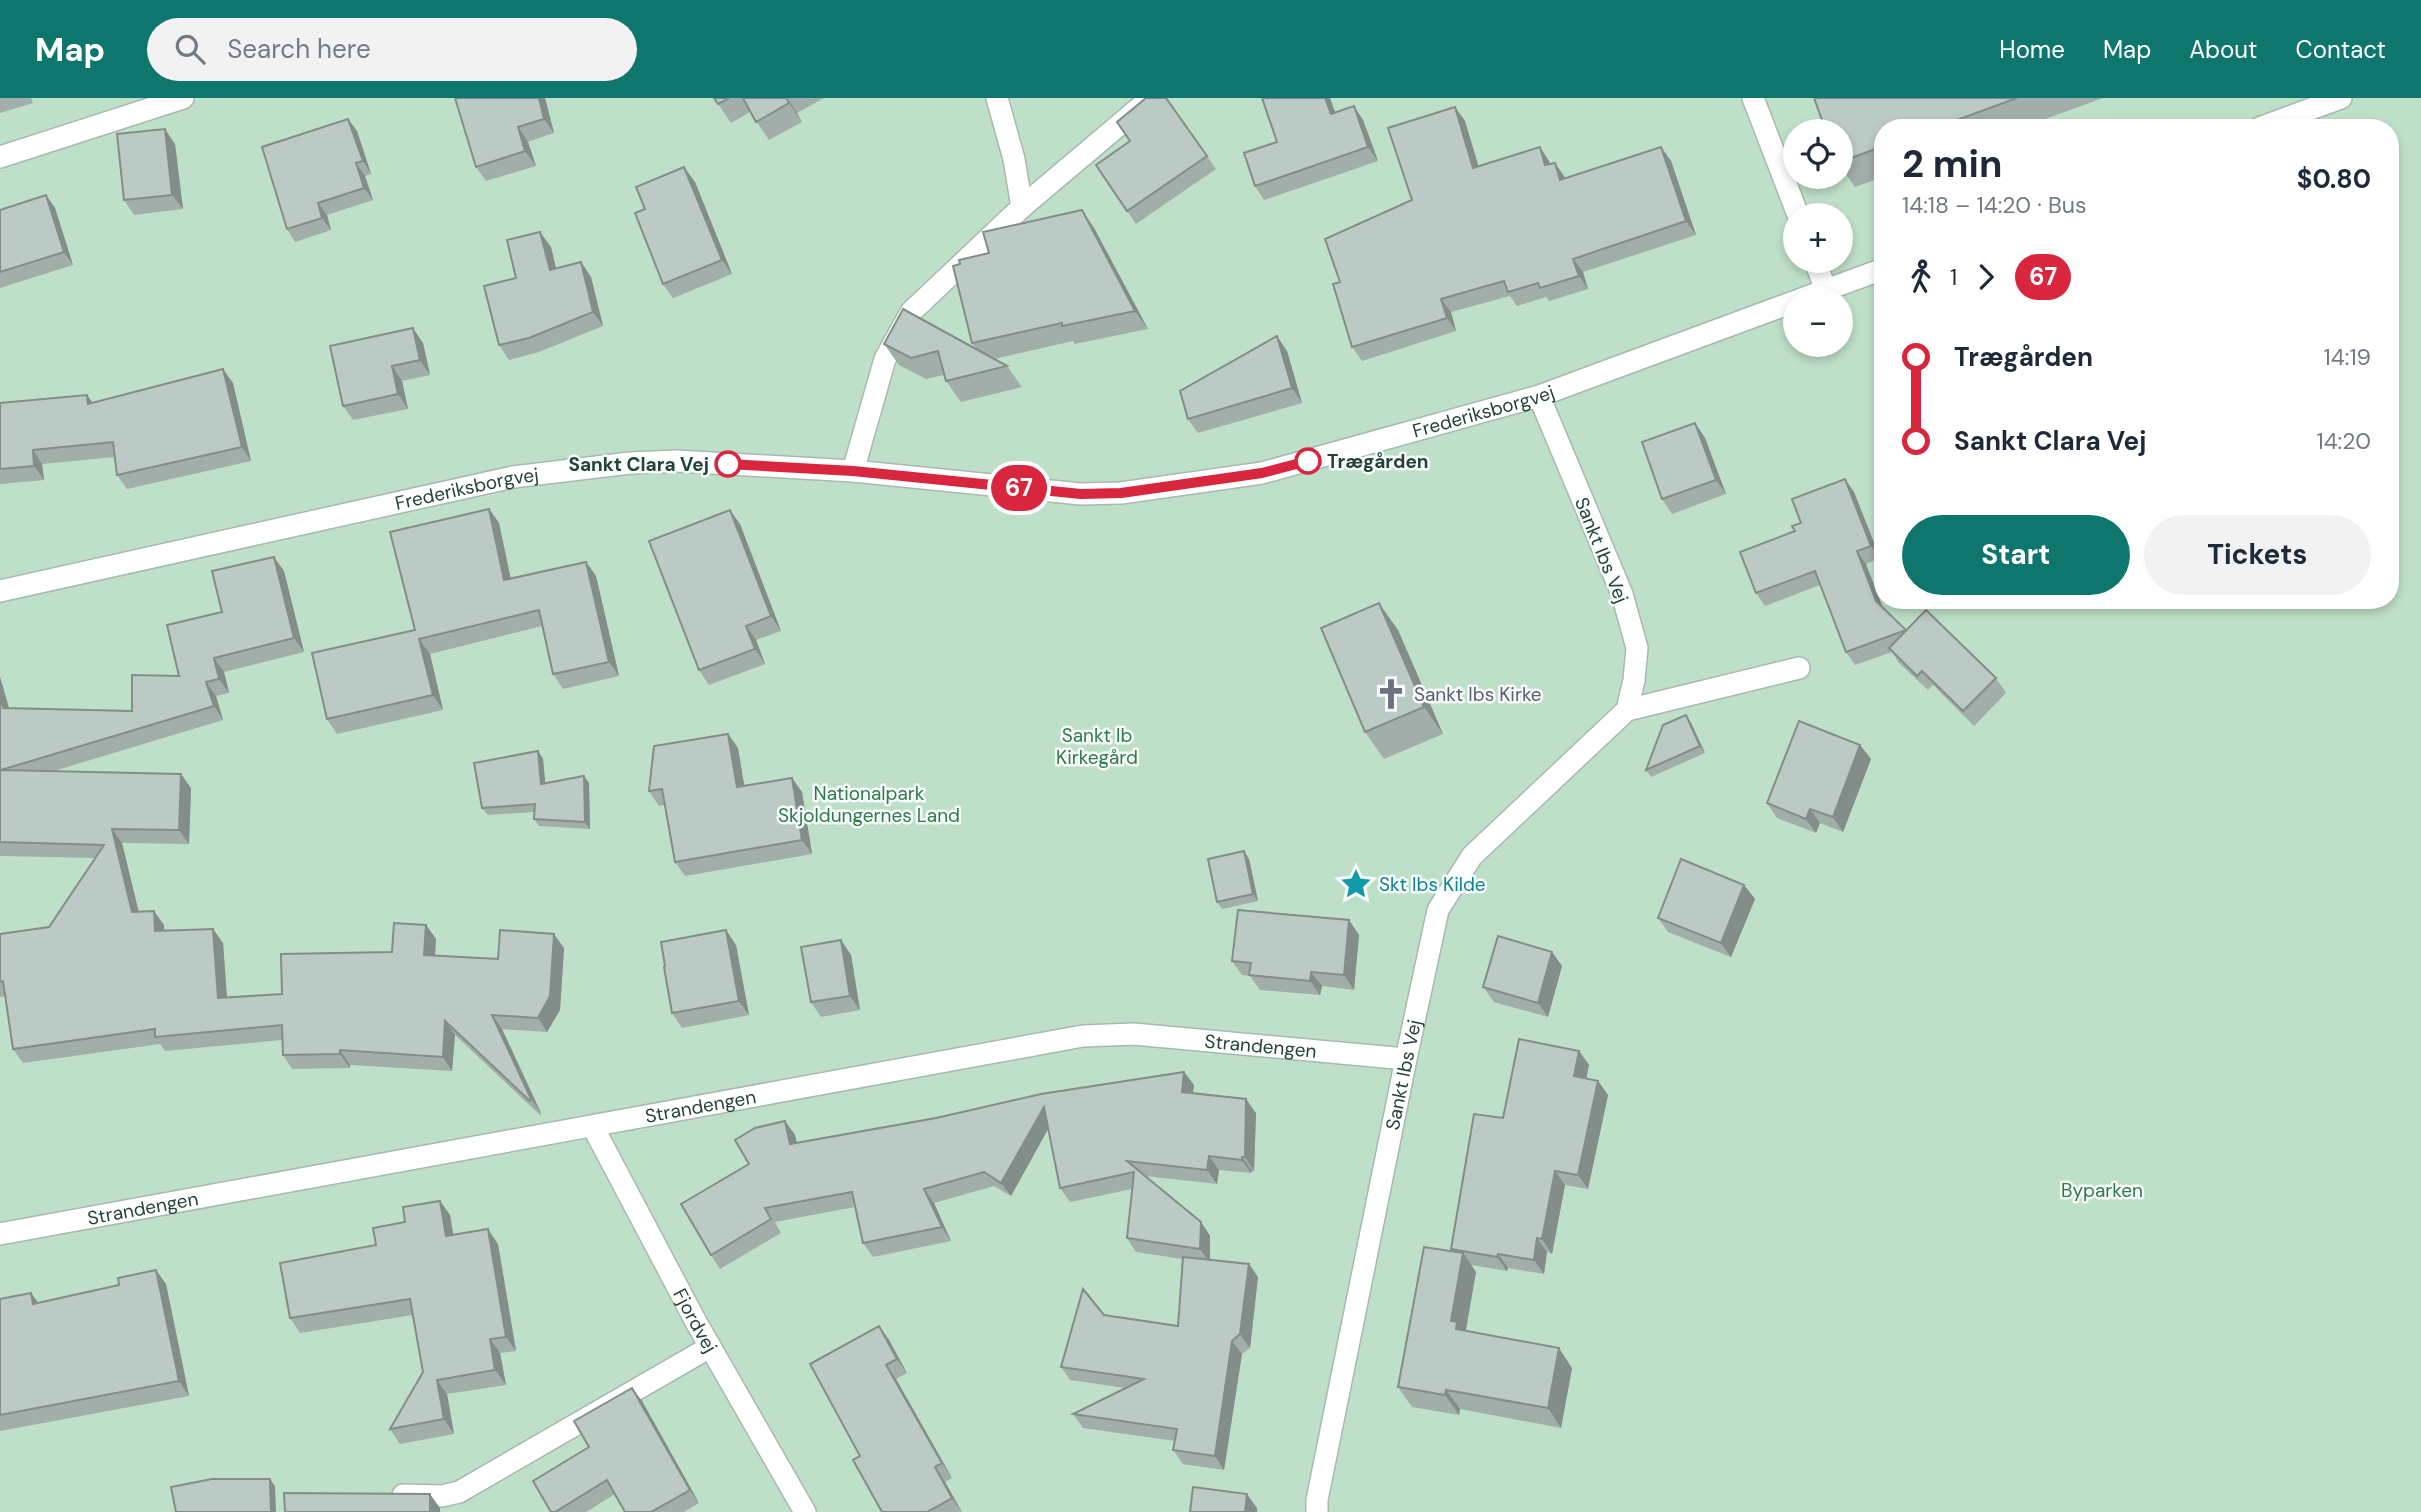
<!DOCTYPE html>
<html lang="en">
<head>
<meta charset="utf-8">
<style>
	body { margin:0; font-family:"DM Sans",sans-serif; background:#f2f2f3; color:#1f2937; height:100vh; display:flex; flex-direction:column; font-size:26px; white-space:nowrap }
	* { box-sizing:border-box; margin:0 }
	p { font-size:23px; color:#747a83 }
	.icon { flex:none; width:38px; height:38px; fill:none; stroke:currentColor; stroke-width:2; stroke-linecap:round; stroke-linejoin:round }
	.map { position:relative; flex:1; overflow:hidden }
	.side { position:absolute; left:1874px; top:21px; width:525px; height:490px; display:flex; flex-direction:column; background:#fff; border-radius:28px; box-shadow:0 4px 10px #0003 }
	.side>* { flex:none }
	.badge { padding:0 14px; border-radius:23px; font-size:24px; line-height:46px }
	.fabs { position:absolute; left:1783px; top:21px; display:grid; gap:14px }
	.fabs a { display:grid; place-items:center; width:70px; height:70px; border-radius:50%; background:#fff; box-shadow:0 4px 10px #0003; font-size:35px }
	.map>.badge { position:absolute; translate:-50% -50%; box-shadow:0 0 0 4px #fff }
	.legs { display:flex; align-items:center; gap:10px; height:77px; padding:0 28px; font-size:23px }
	.legs p { margin-inline-start:auto }
	.head { display:flex; align-items:center; justify-content:space-between; height:119px; padding:0 28px }
	h1 { font-size:38px; font-weight:700; line-height:52px }
	.primary-button { display:flex; gap:14px; margin-top:auto; padding:14px 28px }
	.primary-button a { flex:1; height:80px; border-radius:42px; background:#0f766e; color:#fff; font-size:28px; font-weight:700; line-height:80px; text-align:center }
	.primary-button a+a { background:#f2f2f3; color:#1f2937 }
	ul { padding:0 28px; list-style:none }
	li { display:flex; align-items:center; gap:24px; height:84px; font-size:26px }
	li i { display:grid; place-items:center; width:10px; height:100%; margin:0 9px; background:currentColor }
	li i::after { content:''; width:18px; height:18px; margin:-9px; border:5px solid; border-radius:50%; background:#fff }
	li p { margin-inline-start:auto }
	li:first-child i { background:linear-gradient(#0000 50%,currentColor 0) }
	li:last-child i { background:linear-gradient(currentColor 50%,#0000 0) }
	header { display:flex; align-items:center; gap:42px; box-sizing:border-box; height:98px; padding:0 35px; background:#0f766e; color:#fff }
	header strong { font-size:33px }
	nav { display:flex; gap:38px; margin-inline-start:auto; font-size:24px }
	.search { width:490px; height:63px; background:#f2f2f3; display:flex; align-items:center; gap:18px; box-sizing:border-box; padding:0 24px; border-radius:38px; color:#747a83; font-size:26px }
	.map>svg:first-child { display:block }
	.green { fill:#bfe0c8; fill-rule:evenodd }
	.lines { fill:none; stroke-linecap:round; stroke-linejoin:round }
	.minor-casing { stroke:#a8b8b2; stroke-width:24 }
	.minor { stroke:#fff; stroke-width:21 }
	.wall { fill:#a1aea9 }
	.shaded-wall { fill:#838d89 }
	.building { fill:#bbcac4; stroke:#838d89; stroke-width:2 }
	.line-1-casing { stroke:#fff; stroke-width:16 }
	.line-1 { stroke:#d7263d; stroke-width:10 }
	.stop-1-dot { fill:#fff; stroke:#d7263d; stroke-width:3.5 }
	.labels { text-anchor:middle; stroke-width:5; stroke-linejoin:round; paint-order:stroke }
	.street-label { font-size:19px; fill:#24423a; stroke:#f7fbf9 }
	.stop-label { font-size:19px; font-weight:bold; fill:#24423a; stroke:#f7fbf9; text-anchor:start }
	.worship-label { font-size:19px; fill:#5b616d; stroke:#f7fbf9; text-anchor:start }
	.park-label { font-size:19px; fill:#2d7a4b; stroke:#f7fbf9 }
	.culture-label { font-size:19px; fill:#0d838f; stroke:#f7fbf9; text-anchor:start }
</style>
</head>
<body>
<header>
<strong>Map</strong>
<div class="search"><svg class="icon" aria-label="search" viewBox="0 0 24 24"><circle cx="10" cy="10" r="6"/><path d="M15 15l6 6"/></svg>Search here</div>
<nav><a>Home</a><a>Map</a><a>About</a><a>Contact</a></nav>
</header>
<div class="map">
<svg width="2421" height="1414" viewBox="0 0 2421 1414">
	<rect width="100%" height="100%" fill="#e6efeb"/>
	<path class="green" d="M0 0H2421V1414H0ZM1883 30H2390V502H1883ZM1796 33H1841V79H1796ZM1796 117H1841V163H1796ZM1796 201H1841V247H1796Z"/>
	<g class="lines">
		<defs>
			<g id="minor">
				<path d="M1753 0 1798 117"/>
				<path d="M2259 30 2341 0"/>
				<path d="M0 59 183 0"/>
				<path d="M1022 109 1151 0"/>
				<path d="M1815 163 1826 192"/>
				<path d="M1801 201 1883 171"/>
				<path d="M853 373 885 261 911 214 1022 109 1014 61 997 0"/>
				<path id="s1" d="M0 493 513 379 630 365 677 363 853 373 1081 396 1121 395 1262 375 1539 298 1796 203"/>
				<path d="M1627 612 1799 570"/>
				<path id="s2" d="M593 1029 696 1224 805 1414"/>
				<path id="s3" d="M0 1136 1083 938 1134 936 1406 961"/>
				<path d="M403 1397 442 1398 459 1394 710 1249"/>
				<path id="s4" d="M1317 1414V1402L1406 961 1438 812 1472 758 1627 612 1634 582 1637 550 1622 496 1539 298"/>
			</g>
		</defs>
		<use href="#minor" class="minor-casing"/>
		<use href="#minor" class="minor"/>
	</g>
	<path class="wall" d="M0 0H31L33 5 0 15Z
		M545 0 554 35 528 44 536 68 486 83 476 69Z
		M714 0H824L797 15 802 24 769 42 750 14 731 25Z
		M1262 0H1330L1335 14 1363 22 1378 63 1264 102 1255 88 1277 44Z
		M1814 0H2103L2020 30H1883V79L1855 89 1841 69V33Z
		M1455 9 1465 23 1478 68 1549 63 1550 66 1564 78 1565 81 1661 49 1671 63 1696 137 1583 174 1588 191 1549 203 1546 199 1517 208 1510 198 1451 214 1456 233 1362 263 1352 249 1340 184 1412 102Z
		M348 21 357 33 371 76 365 78 373 102 327 117 331 132 295 144 287 131Z
		M175 46 183 111 134 117 124 102Z
		M1207 58 1216 71 1136 126 1096 67Z
		M695 84 732 176 673 200 663 186 645 111Z
		M46 97 55 110 73 167 0 190V112Z
		M1082 112 1094 130 1148 231 1075 246 1073 243 994 261 1007 268 1022 289 961 304 946 283 944 277 926 281 899 267 884 246 977 252 972 245 960 166 989 155Z
		M551 149 556 171 581 164 591 179 603 228 539 254 509 262 499 247 516 180Z
		M423 245 430 277 402 283 408 311 353 322 343 308 330 248Z
		M1287 253 1302 305 1198 335 1188 321Z
		M223 271 233 285 251 363 127 391 117 377 115 359 42 366 44 382 0 386V305H93Z
		M1695 325 1705 340 1726 396 1672 416 1662 401Z
		M1854 394 1880 460 1866 466 1883 510 1906 532 1996 580 2006 595 1974 628 1933 587 1928 592 1899 565 1892 554 1855 567 1846 554 1820 487 1765 508 1756 495 1795 433 1801 425Z
		M489 411 499 425 511 481 586 464 596 478 619 578 563 591 553 576 542 528 430 556 443 612 337 636 327 621 415 532Z
		M740 426 781 533 756 542 765 566 709 587 699 572Z
		M284 473 304 554 224 574 229 595 216 598 223 622 54 673 191 690 189 746 122 745 139 814 164 827V833L223 845 227 899 282 896 392 854 426 827 436 841 435 857 498 861 564 850 560 912 547 934 502 931 541 1015 540 1017 455 937 452 973 350 967V970L292 971 283 957 282 942 165 953 160 946 23 965 13 951 6 898 0 899V836L49 829 95 760 0 758V579L9 610 132 613 179 578 222 514Z
		M1398 532 1443 636 1384 661 1365 634Z
		M1691 625 1705 655 1651 679 1646 672Z
		M728 636 738 650 744 688 802 694 812 756 685 778 675 764 665 707 659 708 649 693Z
		M1860 647 1871 661 1843 734 1820 725 1816 735 1777 720 1767 705Z
		M538 653 543 661 545 685H589L590 731 539 728 534 721V714L488 717 482 710Z
		M1249 761 1258 803 1222 811 1217 804Z
		M1744 787 1755 801 1731 859 1668 834 1658 820Z
		M1349 822 1359 837 1354 892 1322 888 1320 897 1260 892 1250 878 1242 877 1232 863Z
		M841 842 851 857 860 912 821 919 811 904Z
		M736 847 749 917 682 930 672 915Z
		M1552 854 1562 868 1548 919 1494 904 1483 889Z
		M1579 953 1589 967 1586 981 1598 983 1608 997 1588 1091 1565 1087 1552 1156 1547 1154 1544 1176 1508 1170 1507 1173 1471 1167 1476 1174 1466 1233 1572 1270 1561 1330 1460 1311 1459 1317 1412 1309 1398 1289 1452 1153 1451 1151 1503 1020Z
		M1184 974 1194 987 1193 995 1256 1015 1254 1073H1252L1251 1075 1219 1072 1217 1086 1145 1078 1201 1124 1210 1138V1162L1258 1179 1250 1250 1242 1256 1224 1372 1183 1366 1173 1352 1175 1343 1083 1330 1073 1316 1125 1290 1070 1282 1061 1269 1104 1217 1178 1228 1182 1161 1136 1154 1127 1140 1132 1091 1070 1104 1060 1090 1048 1031 1011 1098 994 1088 934 1105 951 1143 873 1159 863 1145 855 1109 775 1124 781 1135 720 1171 711 1157 749 1066 785 1023 795 1037 797 1045Z
		M440 1103 450 1117 453 1137 498 1146 516 1253 500 1255 506 1287 447 1296 454 1336 400 1346 390 1331 423 1274 413 1217 300 1235 290 1220 376 1147 405 1124Z
		M166 1186 189 1298 0 1333V1201L31 1195 38 1205 119 1187Z
		M879 1228 889 1242 907 1275 896 1281 952 1380 945 1384 962 1414H882L860 1358Z
		M632 1290 642 1303 699 1405 684 1414H625L615 1396 586 1414H551L589 1349Z"/>
	<path class="shaded-wall" d="M539 0H545L554 35 544 21Z
		M787 0 797 15 802 24 789 5Z
		M1325 0H1330L1340 29 1331 16Z
		M1354 8 1363 22 1378 63 1368 49Z
		M1455 9 1465 23 1483 83 1473 70Z
		M348 21 357 33 371 76 363 63Z
		M518 29 528 44 536 68 525 53Z
		M165 31 175 46 183 111 172 97Z
		M1540 49 1549 63 1554 81 1545 67Z
		M1661 49 1671 63 1696 137 1686 123Z
		M356 65 365 78 373 102 364 90Z
		M1555 65 1564 78 1570 96 1560 82Z
		M684 69 695 84 732 176 722 162Z
		M46 97 55 110 73 167 64 154Z
		M318 105 327 117 331 132 322 120Z
		M1082 112 1094 130 1148 231 1135 213Z
		M540 134 551 149 560 187 550 172Z
		M1573 161 1583 174 1588 191 1579 178Z
		M581 164 591 179 603 228 593 214Z
		M1441 201 1451 214 1456 233 1447 220Z
		M413 230 423 245 430 277 420 262Z
		M1277 238 1287 253 1302 305 1292 290Z
		M392 268 402 283 408 311 398 296Z
		M223 271 233 285 251 363 242 349Z
		M87 297 97 311 88 306Z
		M1695 325 1705 340 1726 396 1716 382Z
		M33 352 42 366 44 382 34 368Z
		M1845 381 1854 394 1880 460 1871 448Z
		M489 411 499 425 514 497 504 482Z
		M730 412 740 426 781 533 771 518Z
		M1857 453 1866 466 1885 516 1876 503Z
		M274 459 284 473 304 554 294 540Z
		M586 464 596 478 619 578 609 564Z
		M1379 505 1398 532 1443 636 1424 609Z
		M746 528 756 542 765 566 755 551Z
		M419 541 430 556 443 612 433 597Z
		M214 560 224 574 229 595 219 581Z
		M0 579 13 624 3 610 0 598Z
		M206 584 216 598 223 622 214 608Z
		M1686 617 1691 625 1705 655 1700 648Z
		M728 636 738 650 747 704 737 689Z
		M1860 647 1871 661 1843 734 1833 719Z
		M538 653 543 661 546 693 541 686Z
		M181 676 191 690 189 746 179 732Z
		M584 678 589 685 590 731 585 724Z
		M792 680 802 694 812 756 802 742Z
		M1810 711 1820 725 1816 735 1806 721Z
		M112 731 122 745 142 828 132 814Z
		M1244 753 1249 761 1258 803 1253 796Z
		M1744 787 1755 801 1731 859 1721 845Z
		M154 813 164 827 165 847 155 833Z
		M1349 822 1359 837 1354 892 1344 877Z
		M426 827 436 841 434 871 424 857Z
		M213 831 223 845 228 914 218 900Z
		M726 832 736 847 749 917 739 903Z
		M554 836 564 850 560 912 547 934 538 920Z
		M841 842 851 857 860 912 850 898Z
		M1552 854 1562 868 1548 919 1538 905Z
		M1311 874 1322 888 1320 897 1310 883Z
		M492 917 502 931 541 1015 531 1001Z
		M445 923 455 937 452 973 443 959Z
		M340 952 350 967V970L340 956Z
		M1579 953 1589 967 1584 992 1574 978Z
		M1184 974 1194 987 1191 1008 1182 994Z
		M1598 983 1608 997 1588 1091 1578 1077Z
		M1246 1001 1256 1015 1254 1073 1245 1059Z
		M1044 1009 1053 1022 1011 1098 1001 1085Z
		M785 1023 795 1037 800 1060 790 1046Z
		M1209 1058 1219 1072 1217 1086 1207 1072Z
		M1242 1059 1252 1073 1251 1075 1242 1062Z
		M1555 1073 1565 1087 1552 1156 1542 1141Z
		M924 1091 934 1105 951 1143 942 1129Z
		M440 1103 450 1117 456 1153 446 1138Z
		M1201 1124 1210 1138V1165L1200 1151Z
		M488 1131 498 1146 516 1253 506 1239Z
		M1537 1140 1547 1154 1544 1176 1534 1162Z
		M1463 1155 1476 1174 1465 1236 1469 1251 1451 1223Z
		M1498 1156 1508 1170 1507 1173 1497 1159Z
		M1249 1166 1258 1179 1250 1250 1240 1236Z
		M156 1172 166 1186 189 1298 179 1283Z
		M31 1195 41 1209 33 1206Z
		M879 1228 889 1242 907 1275 897 1261Z
		M490 1241 500 1255 506 1287 495 1272Z
		M1232 1243 1242 1256 1224 1372 1215 1358Z
		M1559 1250 1572 1270 1561 1330 1548 1310Z
		M886 1267 896 1281 952 1380 942 1365Z
		M437 1282 447 1296 454 1336 444 1321Z
		M632 1290 642 1303 699 1405 690 1392Z
		M1446 1292 1460 1311 1459 1317 1445 1297Z
		M935 1369 945 1384 962 1414 952 1400Z
		M270 1381 275 1388 276 1414H271Z
		M430 1396 440 1410V1414H430Z
		M1247 1396 1257 1410V1414H1245Z"/>
	<path class="building" d="M455 0H539L544 21 518 29 525 53 476 69Z
		M714 0H729L718 6Z
		M743 0H786L789 5 756 24Z
		M1146 0H1166L1207 58 1127 113 1096 67 1130 43 1117 24Z
		M1262 0H1325L1331 16 1354 8 1368 49 1255 88 1244 55 1277 44Z
		M1814 0H2017L1935 30H1883V48L1841 64V33H1826Z
		M1455 9 1473 70 1540 49 1545 67 1555 65 1560 82 1661 49 1686 123 1573 161 1579 178 1540 190 1538 185 1508 194 1504 183 1441 201 1447 220 1352 249 1333 186 1340 184 1325 141 1412 102 1388 30Z
		M348 21 363 63 356 65 364 90 318 105 322 120 287 131 262 49Z
		M165 31 172 97 124 102 117 36Z
		M684 69 722 162 663 186 635 115 645 111 636 89Z
		M46 97 64 154 0 174V112Z
		M1082 112 1135 213 1062 228V225L972 245 953 168 960 166 959 162 989 155 983 134Z
		M540 134 550 172 581 164 593 214 529 240 499 247 484 188 516 180 507 142Z
		M903 211 1007 268 946 283 938 253 911 260 884 246Z
		M413 230 420 262 392 268 398 296 343 308 330 248Z
		M1277 238 1292 290 1188 321 1180 293Z
		M223 271 242 349 117 377 113 344 33 352 34 368 0 371V305L87 297 88 306Z
		M1695 325 1716 382 1662 401 1642 344Z
		M1845 381 1871 448 1857 453 1876 503 1906 532 1846 554 1815 473 1756 495 1740 454 1795 433 1792 428 1801 425 1792 401Z
		M489 411 504 482 586 464 609 564 553 576 539 512 419 541 433 597 327 621 312 555 415 532 390 434Z
		M730 412 771 518 746 528 755 551 699 572 649 443Z
		M274 459 294 540 214 560 219 581 206 584 214 608 1 672 181 676 179 732 112 731 132 814 154 813 155 833 213 831 218 900 282 896 281 856 392 854 394 825 426 827 424 857 498 861 500 832 554 836 550 898 538 920 492 917 531 1001 530 1003 445 923 443 959 340 952V956L283 957 282 927 155 939V931L13 951 3 883 0 884V836L49 829 104 747 0 744V598L3 610 132 613V577L179 578 167 527 222 514 212 473Z
		M1379 505 1424 609 1365 634 1321 530Z
		M1926 512 1996 580 1963 613 1922 573 1917 578 1889 550Z
		M1686 617 1700 648 1646 672 1663 627Z
		M1799 623 1860 647 1833 719 1810 711 1806 721 1767 705Z
		M728 636 737 689 792 680 802 742 675 764 662 691 649 693 654 648Z
		M538 653 541 686 584 678 585 724 534 721 535 706 482 710 474 665Z
		M1244 753 1253 796 1217 804 1208 761Z
		M1681 761 1744 787 1721 845 1658 820Z
		M1238 812 1349 822 1344 877 1311 874 1310 883 1249 877 1251 865 1232 863Z
		M726 832 739 903 672 915 664 869 665 868 661 844Z
		M1498 838 1552 854 1538 905 1483 889Z
		M841 842 850 898 811 904 801 849Z
		M1519 941 1579 953 1574 978 1598 983 1578 1077 1555 1073 1542 1141 1537 1140 1534 1162 1498 1156 1497 1159 1451 1151 1474 1016 1503 1020Z
		M1184 974 1182 994 1246 1001 1245 1059H1242V1062L1209 1058 1207 1072 1127 1063 1201 1124 1200 1151 1127 1140 1134 1074 1060 1090 1044 1009 1001 1085 984 1074 924 1091 942 1129 863 1145 852 1094 765 1110 771 1121 711 1157 681 1106 749 1066 735 1042 755 1030 785 1023 790 1046 936 1020 1041 996Z
		M440 1103 446 1138 488 1131 506 1239 490 1241 495 1272 437 1282 444 1321 390 1331 423 1274 410 1201 290 1220 280 1165 376 1147 373 1130 405 1124 403 1109Z
		M1424 1149 1463 1155 1451 1223 1457 1224 1456 1231 1559 1250 1548 1310 1446 1292 1445 1297 1398 1289Z
		M1183 1159 1249 1166 1240 1236 1232 1243 1215 1358 1173 1352 1177 1331 1073 1316 1144 1281 1061 1269 1083 1191 1104 1217 1178 1228Z
		M156 1172 179 1283 0 1317V1201L31 1195 33 1206 119 1187 118 1180Z
		M879 1228 897 1261 886 1267 942 1365 935 1369 952 1400 927 1414H882L853 1362 860 1358 810 1266Z
		M632 1290 690 1392 651 1414H625L607 1382 555 1414H551L533 1383 589 1349 574 1323Z
		M212 1381H270L271 1414H176L171 1389Z
		M1193 1389 1247 1396 1245 1414H1190Z
		M284 1395 430 1396V1414H285Z"/>
	<g class="lines">
		<defs>
			<path id="line-1" d="M728 366 853 373 1081 396 1121 395 1262 375 1308 363"/>
		</defs>
		<use href="#line-1" class="line-1-casing"/>
		<use href="#line-1" class="line-1"/>
	</g>
	<defs>
		<symbol id="church-bare" viewBox="-9 -9 18 18"><path d="M-1.2-6h2.4v3.5h3.3v2.4h-3.3V6h-2.4V-.1h-3.3v-2.4h3.3Z" fill="#6b7280" stroke="#f7fbf9" stroke-width="2.5" paint-order="stroke"/></symbol>
		<symbol id="sight-bare" viewBox="-9 -9 18 18"><path d="M0-6L1.8-2.2L6-1.7L2.9 1.2L3.7 5.4L0 3.3L-3.7 5.4L-2.9 1.2L-6-1.7L-1.8-2.2Z" fill="#0f9aa8" stroke="#f7fbf9" stroke-width="2.5" paint-order="stroke"/></symbol>
	</defs>
	<g fill-rule="evenodd">
		<use href="#church-bare" x="1369" y="574" width="44" height="44"/>
		<use href="#sight-bare" x="1334" y="764" width="44" height="44"/>
	</g>
	<g class="stop-1-dot">
		<circle cx="1308" cy="363" r="12"/>
		<circle cx="728" cy="366" r="12"/>
	</g>
	<g class="labels">
		<g class="street-label">
			<text dy="7" stroke="none"><textPath href="#s1" startOffset="1508">Frederiksborgvej</textPath></text>
			<text dy="7" stroke="none"><textPath href="#s1" startOffset="478">Frederiksborgvej</textPath></text>
			<text transform="translate(1602 452) rotate(68)" y="7">Sankt Ibs Vej</text>
			<text dy="7" stroke="none"><textPath href="#s3" startOffset="1279">Strandengen</textPath></text>
			<text dy="7" stroke="none"><textPath href="#s4" startOffset="446">Sankt Ibs Vej</textPath></text>
			<text dy="7" stroke="none"><textPath href="#s3" startOffset="712">Strandengen</textPath></text>
			<text dy="7" stroke="none"><textPath href="#s3" startOffset="145">Strandengen</textPath></text>
			<text dy="7" stroke="none"><textPath href="#s2" startOffset="219">Fjordvej</textPath></text>
		</g>
		<g class="stop-label">
			<text x="1327" y="370">Trægården</text>
			<text x="709" y="373" text-anchor="end">Sankt Clara Vej</text>
		</g>
		<g class="worship-label">
			<text x="1414" y="603">Sankt Ibs Kirke</text>
		</g>
		<g class="park-label">
			<text x="1097" y="644">Sankt Ib<tspan x="1097" dy="22">Kirkegård</tspan></text>
			<text x="869" y="702">Nationalpark<tspan x="869" dy="22">Skjoldungernes Land</tspan></text>
			<text x="2102" y="1099">Byparken</text>
		</g>
		<g class="culture-label">
			<text x="1379" y="793">Skt Ibs Kilde</text>
		</g>
	</g>
</svg>
<div class="fabs">
<a><svg class="icon" aria-label="locate" viewBox="0 0 24 24"><circle cx="12" cy="12" r="6"/><path d="M12 2v4M12 18v4M2 12h4M18 12h4"/></svg></a>
<a>+</a>
<a>−</a>
</div>
<b class="badge" style="left:1019px;top:390px;background:#d7263d;color:#fff">67</b>
<section class="side">
<div class="head"><div><h1>2 min</h1><p>14:18 – 14:20 · Bus</p></div><b>$0.80</b></div>
<div class="legs"><svg class="icon" aria-label="walk" viewBox="0 0 24 24"><circle cx="13" cy="4" r="2"/><path d="M13 8l-2 6 4 7M11 14l-3 7M7 12l3-4h3l4 4"/></svg>1<svg class="icon" aria-label="forward" viewBox="0 0 24 24"><path d="M9 5l7 7-7 7"/></svg><b class="badge" style="background:#d7263d;color:#fff">67</b></div>
<ul>
<li><i style="color:#d7263d"></i><b>Trægården</b><p>14:19</p></li>
<li><i style="color:#d7263d"></i><b>Sankt Clara Vej</b><p>14:20</p></li>
</ul>
<div class="primary-button"><a>Start</a><a>Tickets</a></div>
</section>
</div>
</body>
</html>
